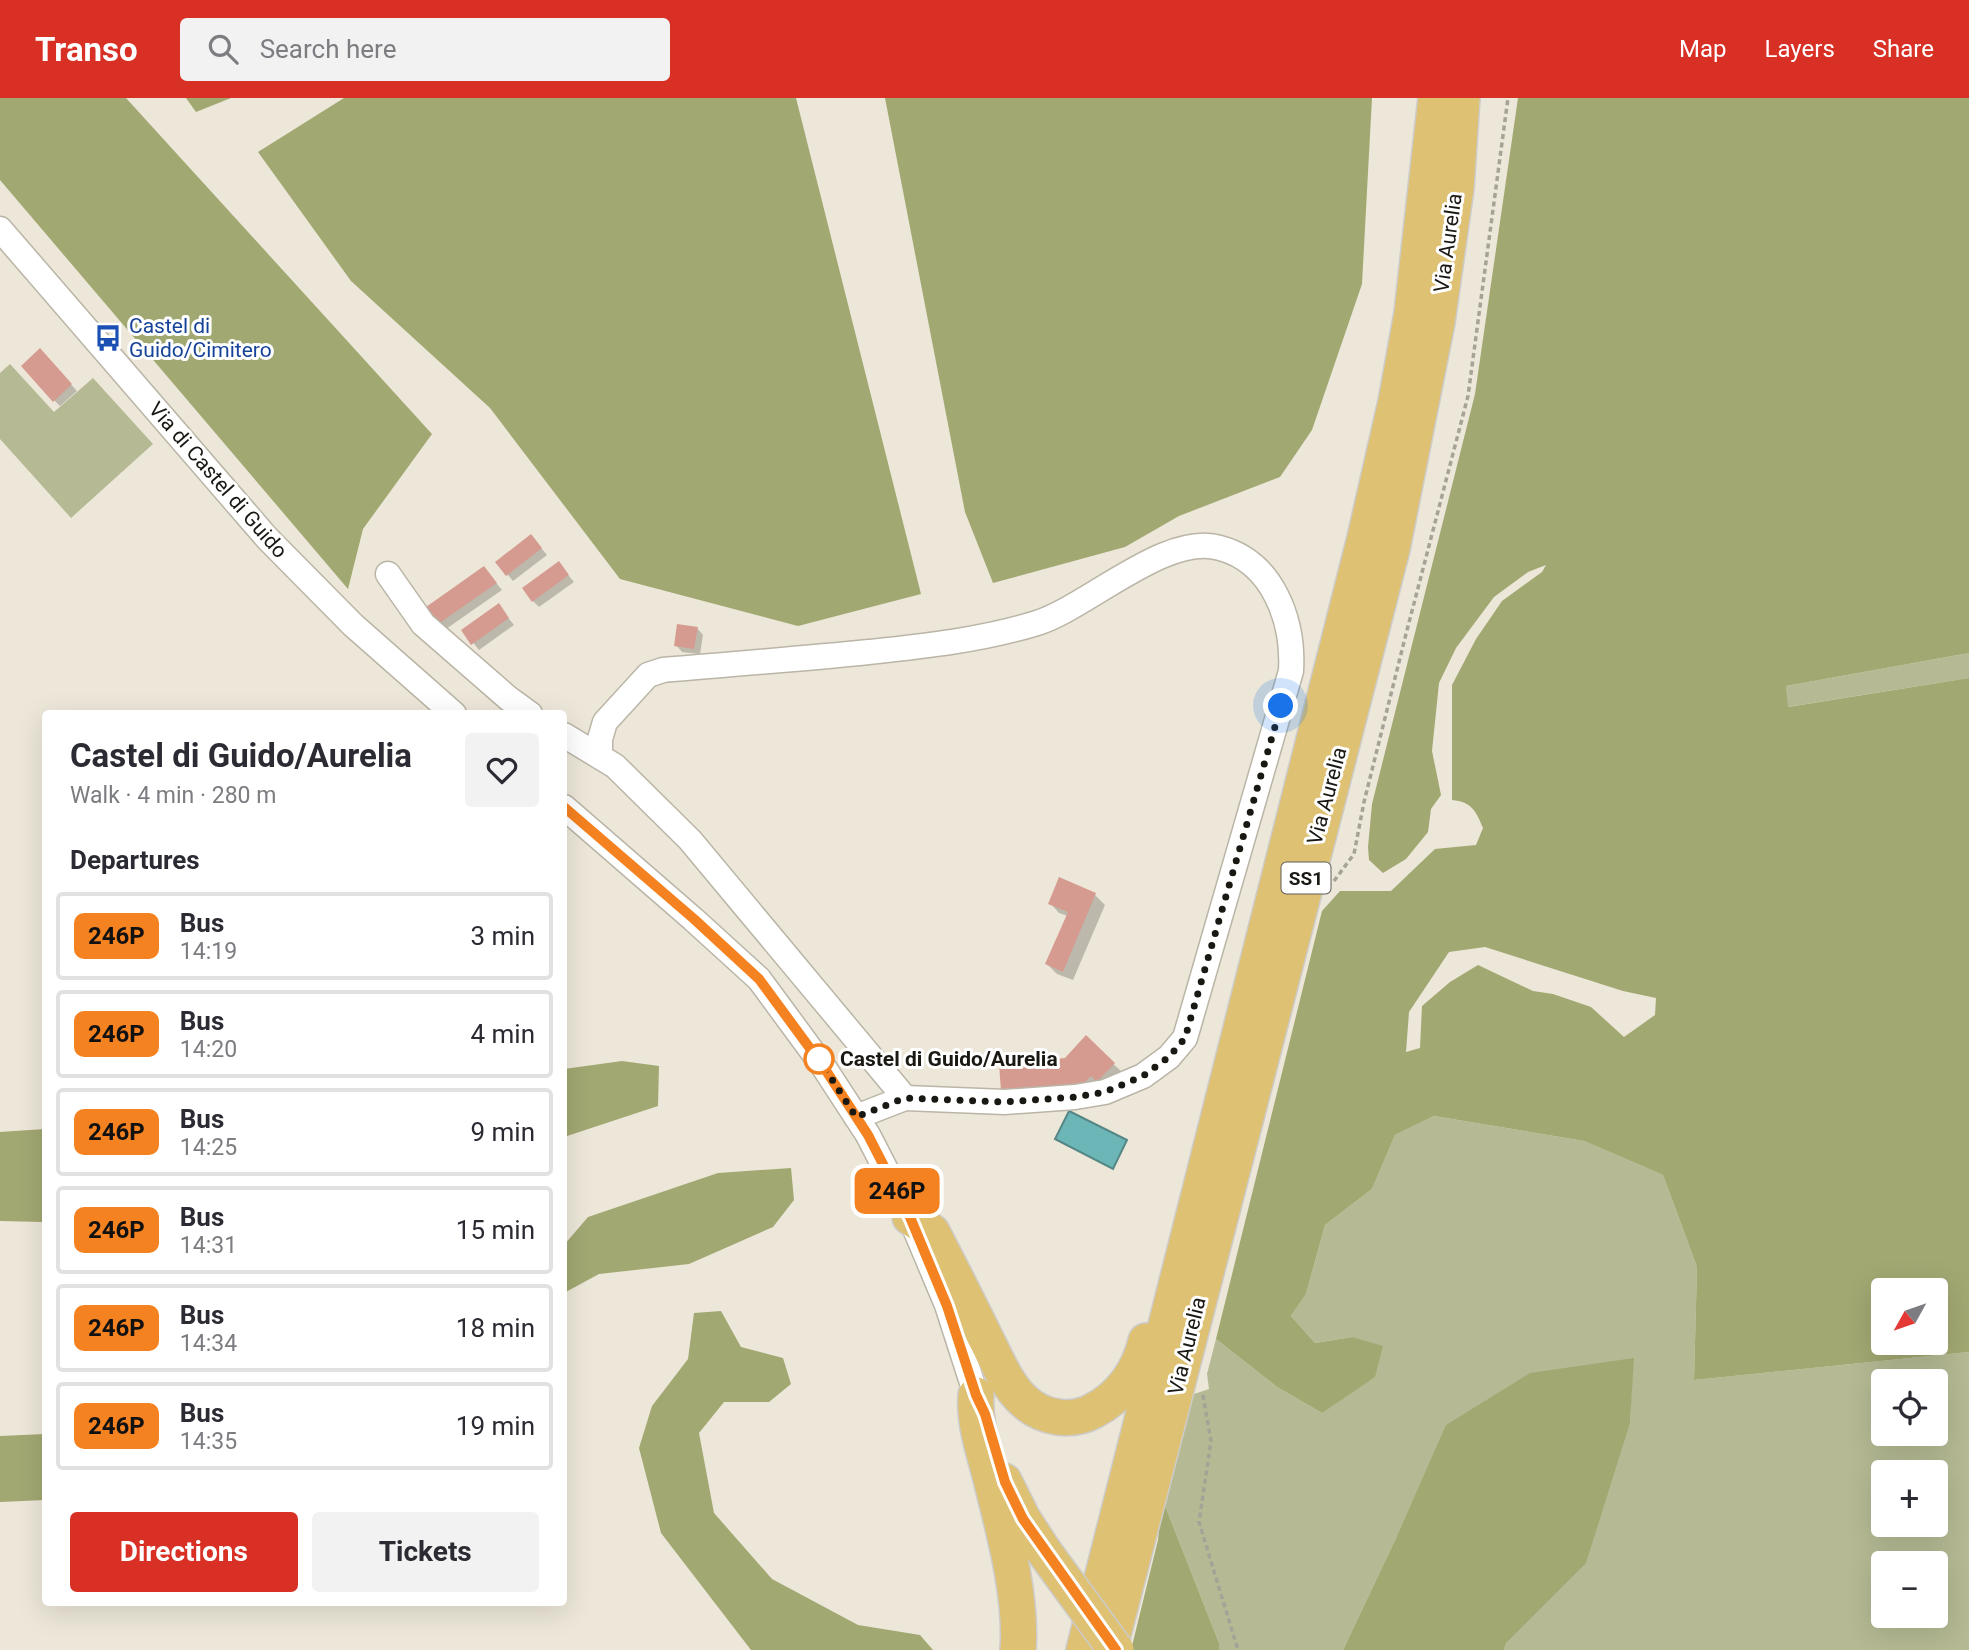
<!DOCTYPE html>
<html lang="en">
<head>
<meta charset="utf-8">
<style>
	body { margin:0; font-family:Roboto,sans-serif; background:#f2f2f3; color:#2b2b33; height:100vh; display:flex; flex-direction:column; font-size:26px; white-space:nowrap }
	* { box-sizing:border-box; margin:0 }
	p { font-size:23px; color:#7c7c81 }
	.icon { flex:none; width:38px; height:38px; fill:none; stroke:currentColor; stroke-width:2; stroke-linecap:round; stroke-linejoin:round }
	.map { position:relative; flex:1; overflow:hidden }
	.panel { position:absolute; left:42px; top:612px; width:525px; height:896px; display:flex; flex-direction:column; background:#fff; border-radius:7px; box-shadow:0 7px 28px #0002 }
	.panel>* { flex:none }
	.badge { padding:0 14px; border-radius:10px; font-size:24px; line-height:46px }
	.needle { width:46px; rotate:230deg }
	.controls { position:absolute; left:1871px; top:1180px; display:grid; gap:14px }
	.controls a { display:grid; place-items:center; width:77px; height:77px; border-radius:7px; background:#fff; box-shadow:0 7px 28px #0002; font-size:35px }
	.you { position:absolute; width:35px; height:35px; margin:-18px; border:5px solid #fff; border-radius:50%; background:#1a73e8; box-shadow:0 0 0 10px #1a73e833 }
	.map>.badge { position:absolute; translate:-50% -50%; box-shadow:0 0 0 4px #fff }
	h2 { padding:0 28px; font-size:26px; line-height:63px }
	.round { display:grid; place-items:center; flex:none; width:74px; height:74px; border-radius:7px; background:#f2f2f3 }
	.summary { display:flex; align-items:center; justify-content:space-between; height:119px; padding:0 28px }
	h1 { font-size:33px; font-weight:700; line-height:52px }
	.primary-button { display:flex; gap:14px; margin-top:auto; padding:14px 28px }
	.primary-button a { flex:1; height:80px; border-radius:7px; background:#d93025; color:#fff; font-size:28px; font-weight:700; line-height:80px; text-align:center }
	.primary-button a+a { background:#f2f2f3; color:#2b2b33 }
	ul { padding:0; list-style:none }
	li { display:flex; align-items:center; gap:21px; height:88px; margin:0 14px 10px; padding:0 14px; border:4px solid #e1e1e2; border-radius:7px }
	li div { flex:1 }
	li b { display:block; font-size:26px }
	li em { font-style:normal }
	li .badge { min-width:77px; font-weight:700; text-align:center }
	header { display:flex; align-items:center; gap:42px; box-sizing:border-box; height:98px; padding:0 35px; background:#d93025; color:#fff }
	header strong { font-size:33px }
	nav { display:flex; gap:38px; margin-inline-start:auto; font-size:24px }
	.search { width:490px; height:63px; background:#f2f2f3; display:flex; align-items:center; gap:18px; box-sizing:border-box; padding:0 24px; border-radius:7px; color:#7c7c81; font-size:26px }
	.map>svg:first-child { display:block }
	.green { fill:#b5ba94; fill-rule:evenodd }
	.forest { fill:#a2a872; fill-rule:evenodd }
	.water { fill:#6db6b7; stroke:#548786; stroke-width:2 }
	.shadow { fill:#0003 }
	.building { fill:#d69b90 }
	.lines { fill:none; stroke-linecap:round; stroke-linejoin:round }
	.minor-casing { stroke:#bab5a6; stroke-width:27 }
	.highway-casing { stroke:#cdcccb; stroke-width:38 }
	.path { stroke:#a6a296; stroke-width:3.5; stroke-dasharray:5 3.5; stroke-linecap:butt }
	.minor { stroke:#fff; stroke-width:24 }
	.highway { stroke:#dec172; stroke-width:35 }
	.highway-bridge-casing { stroke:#cdcccb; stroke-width:38; stroke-linecap:butt }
	.highway-bridge { stroke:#dec172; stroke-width:35 }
	.line-casing { stroke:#fff; stroke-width:16 }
	.line { stroke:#f58220; stroke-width:10 }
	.walk { stroke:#1a1813; stroke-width:7; stroke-dasharray:0 12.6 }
	.stop-dot { fill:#fff; stroke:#f58220; stroke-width:3.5 }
	.labels { text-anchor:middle; stroke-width:6; stroke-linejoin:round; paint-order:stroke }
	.shield { fill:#fff; stroke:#5f5d5a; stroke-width:2 }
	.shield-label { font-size:19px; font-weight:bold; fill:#1a1813 }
	.street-label { font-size:21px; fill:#1a1813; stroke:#fff }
	.transit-label { font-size:21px; fill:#164399; stroke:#fff; text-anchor:start }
	.stop-label { font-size:21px; font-weight:bold; fill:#1a1813; stroke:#fff; text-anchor:start }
</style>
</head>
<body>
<header>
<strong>Transo</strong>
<div class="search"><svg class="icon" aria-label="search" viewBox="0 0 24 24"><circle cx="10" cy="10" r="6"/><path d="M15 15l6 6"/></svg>Search here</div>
<nav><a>Map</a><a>Layers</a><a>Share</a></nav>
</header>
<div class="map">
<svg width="1969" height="1552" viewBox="0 0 1969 1552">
	<rect width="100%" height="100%" fill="#ece7d8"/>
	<path class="green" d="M10 266 54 314 93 280 153 346 71 420 0 341V275Z
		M1969 555V580L1787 609 1786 588Z
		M1434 1018 1584 1043 1663 1077 1697 1169 1694 1282 1969 1254V1552H1504L1506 1545 1630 1325 1633 1261 1447 1327 1396 1440 1343 1552H1219V1545L1162 1400 1188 1298 1209 1291 1207 1276 1216 1241 1277 1289 1322 1315 1352 1239 1315 1245 1291 1218 1306 1196 1325 1127 1372 1091 1395 1037ZM1883 1283H1936V1335H1883ZM1883 1374H1936V1426H1883ZM1883 1465H1936V1517H1883Z"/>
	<path class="forest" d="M0 0H126L432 336 363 431 348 491 0 82Z
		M186 0H231L196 14Z
		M344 0H796L921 496 798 528 620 481 490 310 351 183 258 54Z
		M885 0H1372L1362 186 1312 332 1280 379 1179 418 1125 449 993 485 965 414Z
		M1518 0H1969V555L1786 588 1788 609 1969 580V1254L1694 1282 1697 1169 1663 1077 1584 1043 1434 1018 1395 1037 1372 1091 1325 1127 1306 1196 1291 1218 1315 1245 1352 1239 1383 1248 1375 1279 1322 1315 1277 1289 1216 1241 1322 813 1340 793H1391L1435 751 1476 747 1483 730C1476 713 1472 704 1452 702V587L1476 541 1502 503 1542 474 1546 467 1528 474 1494 499 1456 550 1439 585 1432 653 1441 697 1431 711 1428 734 1406 761 1383 775 1369 762 1368 749 1372 706 1475 296ZM1485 849 1623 893 1656 900 1655 917 1624 939 1591 909 1553 896 1533 893 1478 867 1450 884 1422 908 1420 950 1406 954 1409 914 1449 854ZM1883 1192H1936V1244H1883Z
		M622 963 659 968 658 1008 564 1039V971Z
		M45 1031V1132L42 1124 0 1123V1034Z
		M791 1070 794 1102 773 1129 689 1166 599 1176 564 1195V1147L588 1119 718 1075Z
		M721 1213 741 1249 783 1260 791 1286 769 1304H724L699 1335 714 1415 772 1481 858 1527 920 1537 933 1552H751L661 1435 639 1350 652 1308 688 1261 694 1215Z
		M1634 1260 1630 1325 1586 1465 1506 1545 1504 1552H1343L1396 1440 1446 1327 1530 1275Z
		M45 1336V1402L0 1404V1338Z
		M1162 1400 1219 1545V1552H1131L1158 1442Z"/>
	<path class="water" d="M1069 1013 1127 1042 1113 1071 1055 1041Z"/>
	<path class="shadow" d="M46 259 77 293 60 308 54 302Z
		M537 445 547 457 513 483 498 465Z
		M559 466 574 484 539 509 533 503Z
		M484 470 502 492 446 531 428 510Z
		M499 508 514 527 479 552 464 533Z
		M697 530 703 537 700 556 682 554 676 547Z
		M1095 797 1105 807 1073 882 1057 876 1047 866 1068 818 1059 815 1050 805Z
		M1086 940 1124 976 1108 992 1013 1002 1065 962Z"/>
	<path class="building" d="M40 250 72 286 53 304 21 268Z
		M531 436 542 450 506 478 495 464Z
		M559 463 569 477 532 504 522 490Z
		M484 468 497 485 438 526 426 509Z
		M499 505 509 520 471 547 461 532Z
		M677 526 698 529 694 551 674 548Z
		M1059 779 1096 795 1063 874 1045 866 1068 814 1048 806Z
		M1086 937 1115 965 1097 984 1091 978 1083 986 1001 993 999 966 1065 960Z"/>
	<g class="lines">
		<defs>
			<path id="minor" d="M0 131 267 440 353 527 454 616
				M388 476 423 526 508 600 530 616
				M564 637 615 668 690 742 905 1000
				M600 659V641L605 624 648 577 663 572C732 566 800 561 869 554 925 548 982 542 1037 525 1088 509 1166 434 1220 450 1273 464 1294 523 1291 573L1185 940 1169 959 1143 978 1105 994 1075 999 1005 1004 905 1000 856 1019
				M564 709 693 821 759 881 823 968 868 1037 910 1119 947 1207 976 1297"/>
			<path id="highway" d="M910 1119 932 1134C950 1169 968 1204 985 1239 996 1260 1006 1287 1024 1303 1042 1320 1071 1325 1093 1313 1121 1299 1139 1273 1146 1243
				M976 1297C974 1326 984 1353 991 1381 1004 1433 1022 1498 1018 1552
				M1004 1383 1023 1421 1043 1452
				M1084 1552 1365 440 1396 304 1412 215 1436 0
				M1109 1552 1392 451 1437 224 1456 90 1462 0"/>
		</defs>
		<use href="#minor" class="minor-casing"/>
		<use href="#highway" class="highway-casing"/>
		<path class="path" d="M1334 783 1354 756 1364 704 1406 536 1468 298 1508 0
			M1203 1297 1211 1343 1199 1424 1238 1552"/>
		<use href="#minor" class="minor"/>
		<use href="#highway" class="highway"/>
		<defs>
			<path id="highway-bridge" d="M1043 1452 1116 1552"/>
		</defs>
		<use href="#highway-bridge" class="highway-bridge-casing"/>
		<use href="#highway-bridge" class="highway-bridge"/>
	</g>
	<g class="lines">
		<defs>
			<path id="line" d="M564 709 694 821 759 881 823 968 868 1037 910 1119 947 1208 976 1297 985 1316 1005 1384 1023 1421 1116 1552"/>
		</defs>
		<use href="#line" class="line-casing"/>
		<use href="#line" class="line"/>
		<path class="walk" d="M819 961 856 1019 905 1000 1005 1004 1075 999 1105 994 1143 978 1169 959 1185 940 1281 608"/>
	</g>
	<defs>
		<symbol id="bus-bare" viewBox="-9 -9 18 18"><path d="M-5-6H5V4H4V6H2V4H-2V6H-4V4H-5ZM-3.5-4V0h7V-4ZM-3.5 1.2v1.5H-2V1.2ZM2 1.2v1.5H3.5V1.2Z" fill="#1a4fb4" stroke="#fff" stroke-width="2.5" paint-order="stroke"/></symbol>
	</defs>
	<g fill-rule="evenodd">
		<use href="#bus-bare" x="89" y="221" width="38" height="38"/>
	</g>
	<circle class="stop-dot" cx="819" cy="961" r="14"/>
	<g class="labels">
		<rect class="shield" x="1281.5" y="764.5" width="49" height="31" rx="5"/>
		<g class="shield-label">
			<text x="1306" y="787">SS1</text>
		</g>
		<g class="street-label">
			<text transform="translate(1448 145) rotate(-82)" y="7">Via Aurelia</text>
			<text transform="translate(218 382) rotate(49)" y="7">Via di Castel di Guido</text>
			<text transform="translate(1327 698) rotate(-75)" y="7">Via Aurelia</text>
			<text transform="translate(1187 1248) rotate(-76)" y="7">Via Aurelia</text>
		</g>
		<g class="transit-label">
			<text x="129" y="235">Castel di<tspan x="129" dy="24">Guido/Cimitero</tspan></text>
		</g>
		<g class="stop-label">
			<text x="840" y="968">Castel di Guido/Aurelia</text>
		</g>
	</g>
</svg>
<div class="controls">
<a><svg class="needle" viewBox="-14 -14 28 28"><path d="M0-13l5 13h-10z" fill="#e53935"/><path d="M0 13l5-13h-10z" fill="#7c7c81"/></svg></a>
<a><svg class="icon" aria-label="locate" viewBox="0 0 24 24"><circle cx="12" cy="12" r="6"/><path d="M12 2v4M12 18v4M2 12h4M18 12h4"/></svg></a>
<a>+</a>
<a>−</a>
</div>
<div class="you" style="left:1281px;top:608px"></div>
<b class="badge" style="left:897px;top:1093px;background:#f58220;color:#111">246P</b>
<section class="panel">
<div class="summary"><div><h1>Castel di Guido/Aurelia</h1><p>Walk · 4 min · 280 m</p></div><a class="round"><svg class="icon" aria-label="heart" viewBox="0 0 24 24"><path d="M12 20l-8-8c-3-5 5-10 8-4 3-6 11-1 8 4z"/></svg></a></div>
<h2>Departures</h2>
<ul>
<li><span class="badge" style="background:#f58220;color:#111">246P</span><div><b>Bus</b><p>14:19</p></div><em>3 min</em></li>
<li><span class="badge" style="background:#f58220;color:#111">246P</span><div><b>Bus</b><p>14:20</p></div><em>4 min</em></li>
<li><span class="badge" style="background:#f58220;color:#111">246P</span><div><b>Bus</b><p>14:25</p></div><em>9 min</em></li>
<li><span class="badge" style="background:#f58220;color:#111">246P</span><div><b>Bus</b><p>14:31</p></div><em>15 min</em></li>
<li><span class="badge" style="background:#f58220;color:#111">246P</span><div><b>Bus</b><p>14:34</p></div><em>18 min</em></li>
<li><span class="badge" style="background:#f58220;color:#111">246P</span><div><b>Bus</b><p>14:35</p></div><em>19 min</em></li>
</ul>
<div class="primary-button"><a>Directions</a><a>Tickets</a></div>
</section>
</div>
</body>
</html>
